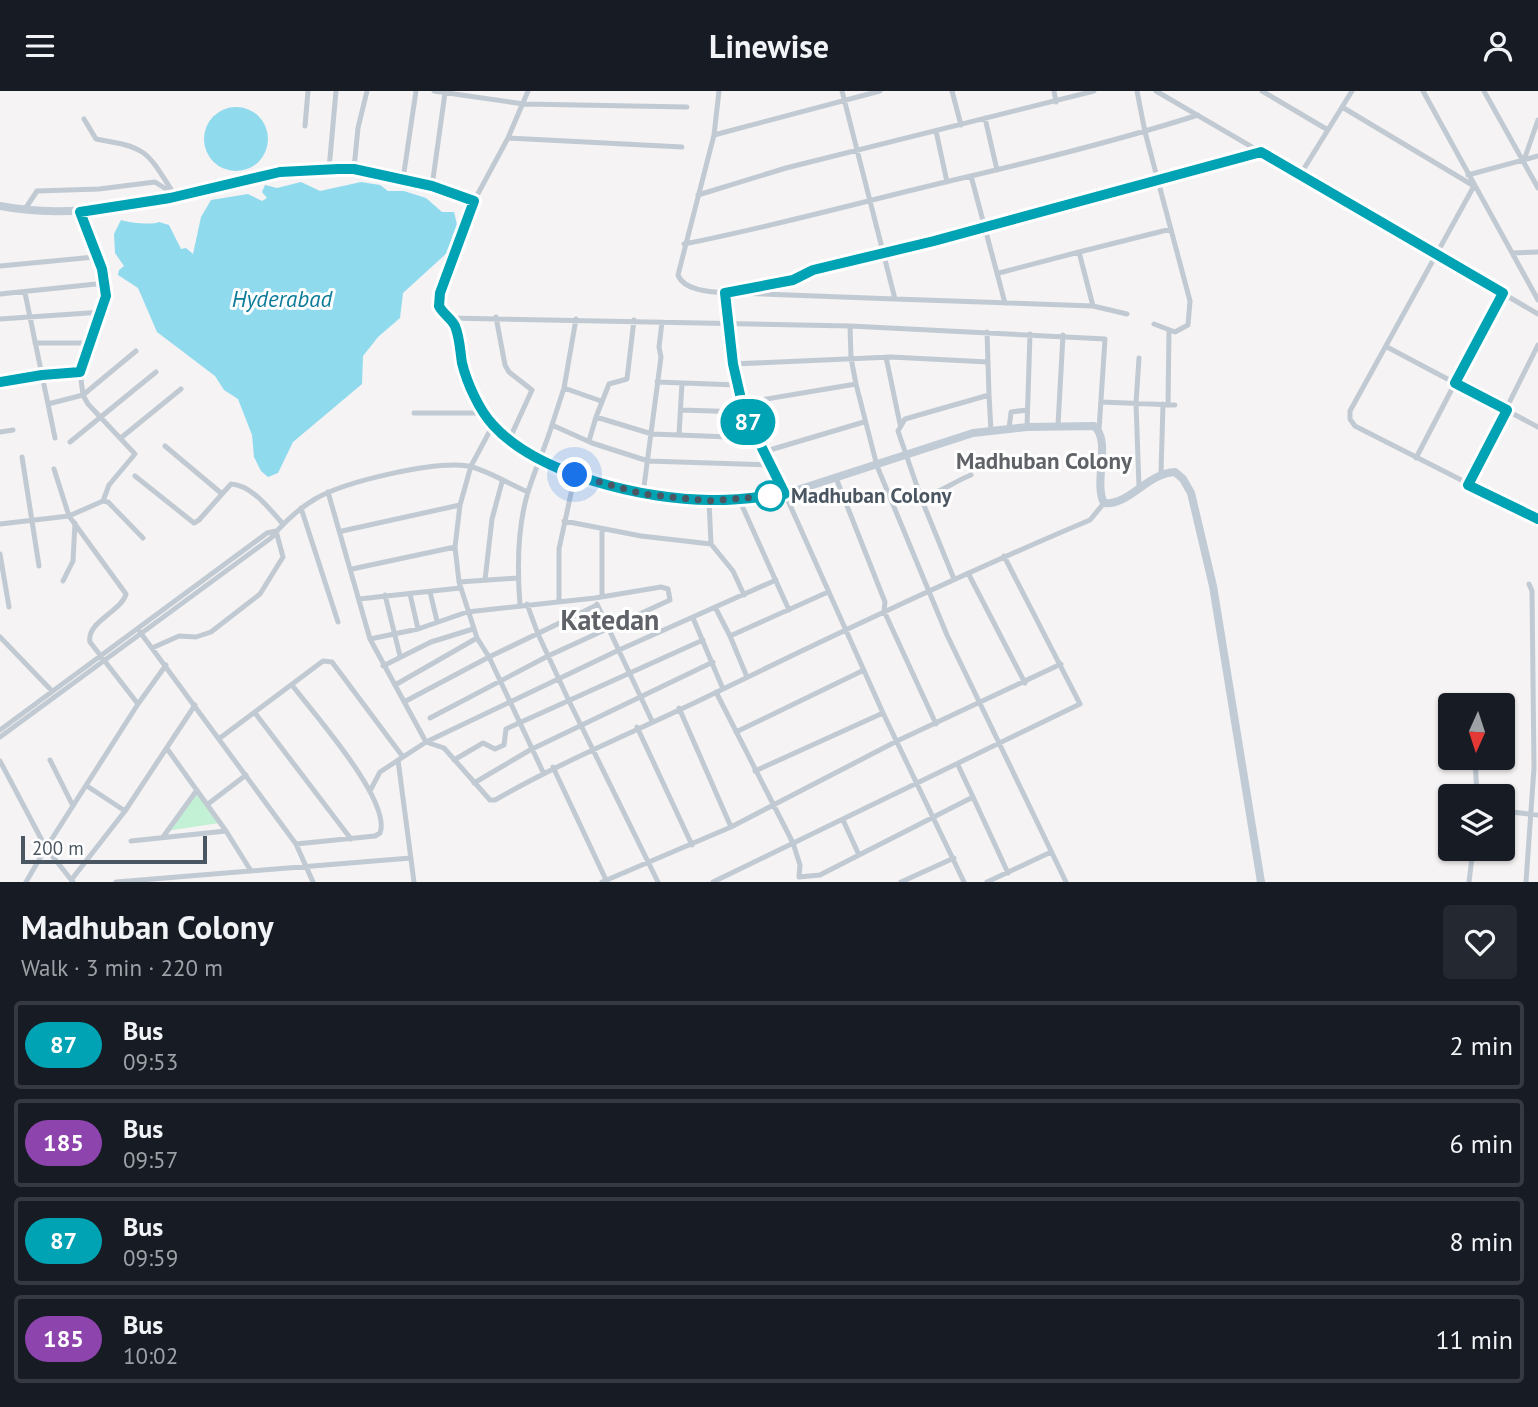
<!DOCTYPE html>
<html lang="en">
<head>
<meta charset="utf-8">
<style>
	body { margin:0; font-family:"PT Sans",sans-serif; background:#242831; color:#f1f3f6; height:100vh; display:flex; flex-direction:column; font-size:26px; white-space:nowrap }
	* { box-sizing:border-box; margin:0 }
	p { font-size:23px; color:#9ea1a6 }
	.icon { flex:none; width:38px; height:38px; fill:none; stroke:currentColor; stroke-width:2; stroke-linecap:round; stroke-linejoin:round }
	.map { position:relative; height:791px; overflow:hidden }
	.sheet { display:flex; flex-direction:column; background:#171b24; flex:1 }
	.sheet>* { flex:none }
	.badge { padding:0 14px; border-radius:23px; font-size:24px; line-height:46px }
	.needle { width:46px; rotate:183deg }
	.buttons { position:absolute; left:1438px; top:602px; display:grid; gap:14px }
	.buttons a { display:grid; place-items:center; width:77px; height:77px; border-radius:7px; background:#171b24; box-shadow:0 2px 5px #0004; font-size:35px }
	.scale { position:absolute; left:21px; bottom:18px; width:186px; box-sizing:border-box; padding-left:7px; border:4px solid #4a5661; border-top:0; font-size:19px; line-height:24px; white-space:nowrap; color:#4a5661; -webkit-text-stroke:5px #fff; paint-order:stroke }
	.you { position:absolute; width:35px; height:35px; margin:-18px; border:5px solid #fff; border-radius:50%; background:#1a73e8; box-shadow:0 0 0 10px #1a73e833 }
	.map>.badge { position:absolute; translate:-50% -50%; box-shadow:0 0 0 4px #fff }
	.round { display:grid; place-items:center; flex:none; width:74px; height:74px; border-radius:7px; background:#242831 }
	.headline { display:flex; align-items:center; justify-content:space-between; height:119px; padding:0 21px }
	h1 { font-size:33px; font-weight:600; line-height:52px }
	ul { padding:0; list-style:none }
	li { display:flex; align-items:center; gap:21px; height:88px; margin:0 14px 10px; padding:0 7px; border:4px solid #363941; border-radius:7px }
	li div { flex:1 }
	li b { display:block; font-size:26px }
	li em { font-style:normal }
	li .badge { min-width:77px; font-weight:700; text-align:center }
	header { display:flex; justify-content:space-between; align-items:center; height:91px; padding:0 21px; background:#171b24; font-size:32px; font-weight:600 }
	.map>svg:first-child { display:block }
	.green { fill:#c3f1d5 }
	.water { fill:#90daee }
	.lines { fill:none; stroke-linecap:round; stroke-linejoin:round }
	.street { stroke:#c1cad2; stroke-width:5 }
	.secondary { stroke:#c1cbd6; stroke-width:8 }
	.line-casing { stroke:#fff; stroke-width:16 }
	.line { stroke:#00a3b4; stroke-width:10 }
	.walk { stroke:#4a5661; stroke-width:7; stroke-dasharray:0 12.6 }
	.stop-dot { fill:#fff; stroke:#00a3b4; stroke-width:3.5 }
	.labels { text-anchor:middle; stroke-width:6; stroke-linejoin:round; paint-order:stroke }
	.stop-label { font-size:21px; font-weight:bold; fill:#4a5661; stroke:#fff; text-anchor:start }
	.water-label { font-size:23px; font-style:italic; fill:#0c7c9b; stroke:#fff }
	.neighbourhood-label { font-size:23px; font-weight:bold; fill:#5f6368; stroke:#fff }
	.district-label { font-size:28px; font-weight:bold; fill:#5f6368; stroke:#fff }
</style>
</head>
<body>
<header><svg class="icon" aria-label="menu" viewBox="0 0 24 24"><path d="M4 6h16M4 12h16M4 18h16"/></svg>Linewise<svg class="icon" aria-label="person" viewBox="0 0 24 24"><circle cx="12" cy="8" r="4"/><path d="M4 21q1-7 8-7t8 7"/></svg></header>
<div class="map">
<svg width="1538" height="791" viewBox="0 0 1538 791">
	<rect width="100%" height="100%" fill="#f5f3f3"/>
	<path class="green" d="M197 700 219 732 166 740Z"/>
	<path class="water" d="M204 48a32 32 0 1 1 64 0a32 32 0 1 1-64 0Z
		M301 91 320 100 361 91 380 94 388 100H404L426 107 442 121H454L458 138 448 161 403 202 400 227 378 246 363 265 362 293 293 351 278 382 268 386 261 380 254 366 252 344 238 308 224 299 215 285 157 241 138 197 118 184 119 179 124 175 115 162 114 143 121 129C129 132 154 134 159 131L169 134 181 158 186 157 193 163 201 126 211 109 248 103 262 110 267 107 262 101 265 94 277 97Z"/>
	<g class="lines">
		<path class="street" d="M434 0 524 13 687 16
			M719 0 714 44 678 184C684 200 712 201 728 202
			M842 0 895 208 1093 215 1127 223
			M952 0 961 34
			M1054 0 1056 11
			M1137 0 1145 41 1190 210 1188 234 1175 241 1154 233
			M1156 0 1538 223
			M1262 0 1328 39
			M1423 0 1538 209
			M1484 0 1538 97
			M1342 16 1474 95 1350 320V328L1355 335 1538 428
			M985 27 997 79
			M84 28 96 48C148 57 146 59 174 103
			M305 35 308 0
			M936 40 947 91
			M714 44 880 0
			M508 47 682 56
			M1524 69 1538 29
			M354 77 358 37 367 0
			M329 78 336 0
			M1300 84 1352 0
			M1468 84 1538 65
			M971 85 1005 212
			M403 88 416 0
			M432 95 445 2
			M698 104 786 77 1094 0
			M474 110 508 47 528 0
			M25 118 37 100 99 98 155 91 174 103
			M684 153C781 134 875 107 971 85 1047 67 1123 48 1198 24
			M1512 162 1538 161
			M0 175 95 166
			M999 182 1079 161
			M25 202 55 347
			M737 202 895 208
			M0 203 106 192
			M1093 215 1079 161 1171 138
			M496 226 505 274 509 281 532 299 510 347
			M449 227 850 235 1105 248 1099 339
			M0 228 103 221
			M576 228 564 297 552 334 592 352 648 370 770 374
			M850 235 851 267 856 293 877 375 947 544 1066 791
			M35 252H91L103 221 106 192 80 121
			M1387 256 1538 336
			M886 266 900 333
			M733 273 891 266 988 271
			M80 281 83 304 88 313 135 363 109 394 103 410
			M0 291 42 283 80 281 91 252
			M657 291 737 294
			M564 297 601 310
			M989 304 991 340
			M1101 311 1175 314
			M742 312 856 293
			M48 313 83 304 136 260
			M1168 314 1169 240
			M681 319 744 321
			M414 322H485
			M596 326 609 293 627 288 634 229
			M493 334 471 375 460 414 455 456 459 491 477 547 489 566 543 681
			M1058 334 1063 244
			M1027 336 1030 243
			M1009 338 1011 321 1027 319
			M0 341 13 339
			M679 344 682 292
			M122 346 181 298
			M589 350 596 326 652 343 756 347
			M70 351 156 281
			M165 355 221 402
			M763 361 864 331
			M22 366 39 475
			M1416 367 1502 202
			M54 378 69 425 126 503C121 521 86 531 90 551L138 613
			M1161 382 1163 313
			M135 385 194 432 199 429 231 393C251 394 269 417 282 432
			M836 387 885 511 884 520 936 633
			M1468 394 1538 254
			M1139 396 1136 312 1139 267
			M328 401 370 548 426 651 444 657 490 709H495C568 667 644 637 719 600 842 540 964 482 1090 429L1104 412
			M643 403 661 266 659 256 662 231
			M921 407C940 402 953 391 971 384
			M739 408 789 519
			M709 410 711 453 733 480 744 504
			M301 417 338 531
			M564 430 641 445 711 453
			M0 433 69 425 103 410 108 411 143 447
			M602 439V505
			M342 440 460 414
			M0 463 9 516
			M352 478 455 456
			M968 482 1025 592
			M954 488 921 407 898 340 905 328 989 304 987 241
			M485 489 492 428 502 391
			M63 490 73 470 75 432
			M459 491 518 487
			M430 501 437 530
			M410 503 418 538
			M385 504 400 565
			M359 508 460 497
			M559 510V458L575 384
			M527 513 538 543 569 610 658 791
			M597 513 652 630
			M520 514C517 476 517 437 528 401 535 378 545 357 552 334
			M715 516 730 545 828 501
			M693 527 723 598
			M140 541 296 753 313 791
			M730 545 747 586
			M0 546 52 600
			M370 548 418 538 467 521 595 507 661 496 668 498 670 509 548 565 430 627
			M152 557 179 545 196 546 211 541 260 503 283 466 276 440
			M383 575 431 551 473 538
			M292 594C313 622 392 710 380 742L375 745 296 753
			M395 594 477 547
			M716 601 793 752 800 774 799 786 820 784 859 764
			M404 611 489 566 597 514
			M679 617 731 736
			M255 622 351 748
			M637 636 692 754
			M0 639 267 442 276 440
			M736 641 864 579
			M0 646 271 447C284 431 297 419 315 408 346 390 433 370 468 375 485 378 511 394 528 401
			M220 647 323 570 332 571 403 666
			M168 659 226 740 251 780
			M1475 667 1477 705
			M50 669 73 715
			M398 669 414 791
			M454 669 483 652 495 658 504 654 506 638 703 549
			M0 670 46 757 26 791
			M553 676 607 791
			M755 680 883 622
			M474 692 530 659 713 571
			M87 695 125 720
			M371 698 380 681 426 651 619 559 776 489
			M973 706 1008 782
			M208 713 246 684
			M1503 720 1538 724
			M843 729 859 764 973 706 958 674
			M163 746 197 699
			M131 750 226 740
			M72 788 125 720 195 614
			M73 791 46 757 138 613 166 574
			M116 791 411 767
			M602 791 731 736 897 650 1061 573
			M713 791 1080 613 1004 465
			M901 791 954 767
			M964 791 883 622 785 403 744 321 733 273 725 202 793 189 813 179 882 164 1261 61
			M987 791 1051 761
			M1469 791 1473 758
			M1526 791 1534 677 1532 500 1529 493"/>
		<path class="secondary" d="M0 115C121 139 231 73 351 77 391 79 438 97 474 110L440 202 438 215 455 235 462 273 472 297 493 334 541 368 575 384 643 403 709 410 785 403 973 342 1027 336 1094 335C1112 350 1093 391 1104 412 1129 415 1147 382 1175 381L1183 388 1191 402 1213 495 1261 791"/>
	</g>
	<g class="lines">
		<defs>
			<path id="line" d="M0 291 42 284 80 281 106 205 102 178 80 121 170 107 280 81 338 78H354L432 95 474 110 440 202 439 215C443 223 451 227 455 235 460 247 460 260 462 272 467 292 479 319 493 334 538 384 646 409 710 409 735 410 760 406 785 403L744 321 733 273 725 202 793 189 813 179 934 150 1261 61 1503 202 1455 292 1507 319 1468 394 1538 428"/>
		</defs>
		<use href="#line" class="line-casing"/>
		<use href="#line" class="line"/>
		<path class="walk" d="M575 384 643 403 709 410 770 405"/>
	</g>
	<circle class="stop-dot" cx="770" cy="405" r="14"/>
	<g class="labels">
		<g class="stop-label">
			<text x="791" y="412">Madhuban Colony</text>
		</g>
		<g class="water-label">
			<text x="282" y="216">Hyderabad</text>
		</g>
		<g class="neighbourhood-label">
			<text x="1044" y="378">Madhuban Colony</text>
		</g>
		<g class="district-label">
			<text x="610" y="539">Katedan</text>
		</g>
	</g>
</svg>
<div class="buttons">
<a><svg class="needle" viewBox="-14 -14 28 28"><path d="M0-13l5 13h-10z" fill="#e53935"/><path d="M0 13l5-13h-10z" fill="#9ea1a6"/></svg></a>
<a><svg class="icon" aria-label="layers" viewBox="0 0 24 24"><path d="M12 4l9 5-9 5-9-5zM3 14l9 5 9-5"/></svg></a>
</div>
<div class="scale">200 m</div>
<div class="you" style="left:575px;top:384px"></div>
<b class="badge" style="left:748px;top:331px;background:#00a3b4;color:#fff">87</b>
</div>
<section class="sheet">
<div class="headline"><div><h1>Madhuban Colony</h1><p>Walk · 3 min · 220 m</p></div><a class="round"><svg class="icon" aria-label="heart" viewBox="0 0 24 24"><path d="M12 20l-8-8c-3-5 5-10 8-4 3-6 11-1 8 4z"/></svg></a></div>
<ul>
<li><span class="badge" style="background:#00a3b4;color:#fff">87</span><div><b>Bus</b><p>09:53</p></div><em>2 min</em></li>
<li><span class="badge" style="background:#8e44ad;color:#fff">185</span><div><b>Bus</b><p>09:57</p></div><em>6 min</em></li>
<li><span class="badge" style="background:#00a3b4;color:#fff">87</span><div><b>Bus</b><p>09:59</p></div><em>8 min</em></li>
<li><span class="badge" style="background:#8e44ad;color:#fff">185</span><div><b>Bus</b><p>10:02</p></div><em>11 min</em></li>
</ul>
</section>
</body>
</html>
